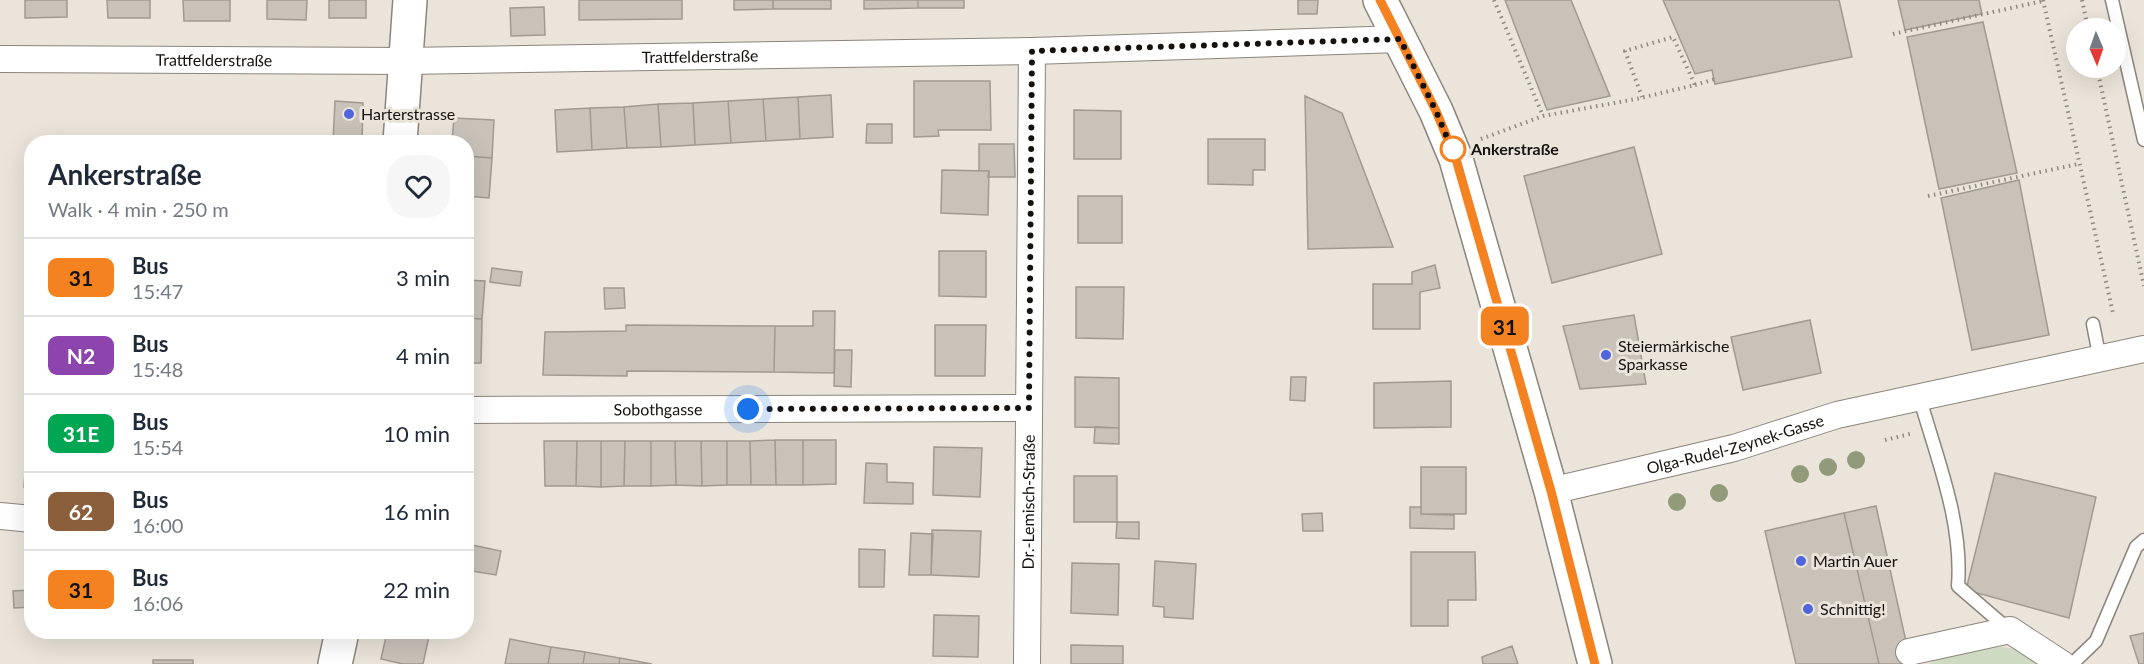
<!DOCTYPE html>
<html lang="en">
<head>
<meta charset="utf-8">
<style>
	body { margin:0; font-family:Lato,sans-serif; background:#f6f6f7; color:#1f2937; height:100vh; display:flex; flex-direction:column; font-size:22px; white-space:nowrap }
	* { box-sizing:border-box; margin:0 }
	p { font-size:20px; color:#747a83 }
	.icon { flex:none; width:33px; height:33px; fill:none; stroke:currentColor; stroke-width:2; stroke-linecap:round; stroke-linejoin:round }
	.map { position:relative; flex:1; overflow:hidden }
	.side { position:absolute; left:24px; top:135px; width:450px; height:504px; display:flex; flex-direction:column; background:#fff; border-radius:24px; box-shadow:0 6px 24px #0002 }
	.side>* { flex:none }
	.badge { padding:0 12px; border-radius:9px; font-size:21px; line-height:39px }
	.needle { width:39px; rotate:178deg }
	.buttons { position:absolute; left:2066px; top:18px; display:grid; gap:12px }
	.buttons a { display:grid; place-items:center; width:60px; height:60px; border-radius:50%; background:#fff; box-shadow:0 6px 24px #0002; font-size:30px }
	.you { position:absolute; width:30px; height:30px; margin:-15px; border:4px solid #fff; border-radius:50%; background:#1a73e8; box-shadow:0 0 0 9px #1a73e833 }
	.map>.badge { position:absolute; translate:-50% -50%; box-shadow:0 0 0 3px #fff }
	.round { display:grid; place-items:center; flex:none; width:63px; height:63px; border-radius:24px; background:#f6f6f7 }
	.head { display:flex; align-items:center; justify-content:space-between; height:102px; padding:0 24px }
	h1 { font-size:28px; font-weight:700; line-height:45px }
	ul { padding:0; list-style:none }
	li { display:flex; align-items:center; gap:18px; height:78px; padding:0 24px; border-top:2px solid #e0e1e3 }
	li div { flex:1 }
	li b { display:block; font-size:22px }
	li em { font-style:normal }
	li .badge { min-width:66px; font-weight:700; text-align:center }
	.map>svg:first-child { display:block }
	.green { fill:#cedac1 }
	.building { fill:#c9c2b9; stroke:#a09a91; stroke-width:1.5 }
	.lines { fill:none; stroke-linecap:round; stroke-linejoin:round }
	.lane-casing { stroke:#8b857c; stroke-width:15 }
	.street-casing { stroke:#8b857c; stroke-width:28 }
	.secondary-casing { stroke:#8b857c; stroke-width:36 }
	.path { stroke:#8e8982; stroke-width:4; stroke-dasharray:1.5 4.5; stroke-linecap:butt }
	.lane { stroke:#fff; stroke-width:12 }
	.street { stroke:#fff; stroke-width:26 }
	.secondary { stroke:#fff; stroke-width:33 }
	.tree { fill:#919b79 }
	.line-casing { stroke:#fff; stroke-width:14 }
	.line { stroke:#f58220; stroke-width:9 }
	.walk { stroke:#14110e; stroke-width:6; stroke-dasharray:0 10.8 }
	.poi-dot { fill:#5165da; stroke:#eae4da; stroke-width:2 }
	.stop-dot { fill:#fff; stroke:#f58220; stroke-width:3 }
	.labels { text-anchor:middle; stroke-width:6; stroke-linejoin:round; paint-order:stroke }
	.street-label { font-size:16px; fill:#14110e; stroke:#eae4da }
	.poi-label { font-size:16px; fill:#14110e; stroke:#eae4da; text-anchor:start }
	.stop-label { font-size:16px; font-weight:bold; fill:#14110e; stroke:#eae4da; text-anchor:start }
</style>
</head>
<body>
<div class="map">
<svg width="2144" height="664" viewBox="0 0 2144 664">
	<rect width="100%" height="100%" fill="#eae4da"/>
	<path class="green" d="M2001 647 2016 649 2040 664H1929L1939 658Z"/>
	<path class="building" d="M25 0H67V17L25 18Z
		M107 0H150V18H108Z
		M183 0H230V21H184Z
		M267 0H307L306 20 267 19Z
		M329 0H366V18H329Z
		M579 0H682V19L579 20Z
		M734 0H773V9L734 10Z
		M773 0H831V9H773Z
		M864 0H918V8L864 9Z
		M918 0H964V8H918Z
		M1298 0H1318L1317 14H1298Z
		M1505 0H1571L1610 96 1547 110Z
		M1663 0H1839L1852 57 1715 84 1712 70 1695 74Z
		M1898 0H1979L1982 14 1905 30Z
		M544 7 545 35 511 36 510 8Z
		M1983 22 2017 173 1939 189 1907 37Z
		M914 81H990L991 130H938L939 136 914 137Z
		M831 95 833 137 800 139 798 97Z
		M1305 96 1342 113 1393 247 1308 249Z
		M798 97 800 139 766 141 763 99Z
		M763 99 766 141 731 143 728 101Z
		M335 101 363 103 362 142H333Z
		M728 101 731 143 695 145 693 103Z
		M693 103 695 145 661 147 658 104Z
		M658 104 661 147 627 148 624 107Z
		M624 107 627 148 592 150 590 108Z
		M590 108 592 150 557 152 555 110Z
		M1074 110 1121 111V159H1074Z
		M454 118 494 120 492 158 466 156V142H452Z
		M867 124H892V143H866Z
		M1208 139H1265V170H1253V185L1208 184Z
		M979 144H1014L1015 177H988L989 171H979Z
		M1634 147 1662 254 1552 283 1524 176Z
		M466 156 492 158 489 198 466 196Z
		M942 170 989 171 988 215 941 213Z
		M2019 180 2049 335 1972 350 1941 198Z
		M1078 196H1122V243H1078Z
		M939 251H986V297L939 296Z
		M1435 265 1440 288 1420 292V329H1373V284H1412V272Z
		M492 268 522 272 520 286 490 282Z
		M466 280 485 281 482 319 466 318Z
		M1076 287H1124L1123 339 1076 338Z
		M604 288H624L625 308 605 309Z
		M813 311H835L834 373 774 372 775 326H813Z
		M1634 315 1646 384 1580 389 1563 326Z
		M466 318 482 319 481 363H471V372H466Z
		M1810 320 1821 373 1743 390 1731 337Z
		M626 325 775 326 774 372 627 371V376L543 375 545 332 626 331Z
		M935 325H986L985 376H935Z
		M835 350H852L851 387 834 386Z
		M1075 377 1119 378V428L1075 427Z
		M1291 377H1306L1305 401 1290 400Z
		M1451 381V427L1374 428V383Z
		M1095 427 1119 428V444L1094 443Z
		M775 440H803V485H776Z
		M775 440 776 485H751L750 441Z
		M803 440H836V484L803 485Z
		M544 441H577L576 486H545Z
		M577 441H601V487L576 486Z
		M601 441H625L624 486 601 487Z
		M625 441H651V486H624Z
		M651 441H675L676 485 651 486Z
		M675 441H701L702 486 676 485Z
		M701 441H727V485L702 486Z
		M727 441H750L751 485H727Z
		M27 444H32V487H24Z
		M934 447 982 448 980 497 933 495Z
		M866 463 887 464V482L913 483V504L864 503Z
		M1421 467H1466V514H1421Z
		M1995 473 2096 497 2069 618 1966 590Z
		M1074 476H1117V522H1074Z
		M1876 506 1911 664H1879L1844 513Z
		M1410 507H1421V514L1454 515V529L1410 528Z
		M1322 513 1323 531H1303L1302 514Z
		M1844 513 1879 664H1796L1765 531Z
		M1117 522H1139V539L1116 538Z
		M932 530 981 531 979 577 931 575Z
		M911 533 933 534 931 575H909Z
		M467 544 501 551 496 575 466 570Z
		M859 549 885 550 884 587H859Z
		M1411 552H1475L1476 600H1448V626H1411Z
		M1155 561 1196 564 1193 619 1164 617V607L1153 606Z
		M1072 563 1119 564 1118 615 1071 613Z
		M31 590V607L14 608 13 591Z
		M934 615 979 616 978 657 933 656Z
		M387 632H430L423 664H403L381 659Z
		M2144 633V664H2139L2130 636Z
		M510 639 551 647 548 664H505Z
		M1071 645 1123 646V664H1071Z
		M1512 646 1518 664H1483L1482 657Z
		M551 647 585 652 583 664H548Z
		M585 652 620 658 619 664H583Z
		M620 658 652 664H619Z
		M153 660H193V664H153Z"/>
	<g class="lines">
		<defs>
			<path id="lane" d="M2112 0 2144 140
				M2093 324 2100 360
				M1920 399C1937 459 1963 522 1958 586L2009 630
				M2072 664 2096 641 2136 547 2144 540"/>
			<g id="street">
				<path id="s1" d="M0 59 405 61 1032 51 1400 39"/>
				<path id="s2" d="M466 410 1029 408"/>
				<path id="s3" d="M1551 491 1734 448 1837 415 2144 349"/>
				<path d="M0 516 32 519"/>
				<path d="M1909 652 2010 630 2062 664"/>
				<path id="s4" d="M1027 664 1032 51"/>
			</g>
			<path id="secondary" d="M1380 0 1436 111 1456 159 1551 491 1595 664
				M400 142 410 0
				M335 664 342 632"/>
		</defs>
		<use href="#lane" class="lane-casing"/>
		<use href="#street" class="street-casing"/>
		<use href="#secondary" class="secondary-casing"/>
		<path class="path" d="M1494 0 1543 116
			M2043 0 2113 313
			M2082 0 2088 28
			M1893 34 2043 1
			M2097 68 2144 286
			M1695 85 1715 79
			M1481 139 1543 116 1636 99 1695 85 1673 37 1625 51 1642 97
			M1928 196 2078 164
			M1885 440 1910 434"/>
		<use href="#lane" class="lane"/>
		<use href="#street" class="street"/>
		<use href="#secondary" class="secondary"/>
	</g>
	<g class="tree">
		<circle cx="1856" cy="460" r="9"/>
		<circle cx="1828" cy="467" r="9"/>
		<circle cx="1800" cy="474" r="9"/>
		<circle cx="1719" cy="493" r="9"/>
		<circle cx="1677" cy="502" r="9"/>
	</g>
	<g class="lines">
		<defs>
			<path id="line" d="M1380 0 1436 111 1456 159 1551 491 1595 664"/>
		</defs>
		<use href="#line" class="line-casing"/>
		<use href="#line" class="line"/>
		<path class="walk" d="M748 409 1029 408 1032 51 1400 39 1436 111 1456 159 1453 149"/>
	</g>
	<g class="poi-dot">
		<circle cx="349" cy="114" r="6"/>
		<circle cx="1606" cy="355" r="6"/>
		<circle cx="1801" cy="561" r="6"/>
		<circle cx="1808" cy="609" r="6"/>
	</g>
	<circle class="stop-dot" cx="1453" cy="149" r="12"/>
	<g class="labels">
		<g class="street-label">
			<text dy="6" stroke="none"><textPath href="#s1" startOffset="700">Trattfelderstraße</textPath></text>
			<text dy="6" stroke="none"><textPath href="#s1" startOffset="214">Trattfelderstraße</textPath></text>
			<text dy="6" stroke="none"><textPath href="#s2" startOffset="192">Sobothgasse</textPath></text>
			<text dy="6" stroke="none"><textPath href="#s3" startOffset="190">Olga-Rudel-Zeynek-Gasse</textPath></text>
			<text dy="6" stroke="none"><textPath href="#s4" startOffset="162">Dr.-Lemisch-Straße</textPath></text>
		</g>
		<g class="poi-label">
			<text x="361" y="120">Harterstrasse</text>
			<text x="1618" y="352">Steiermärkische<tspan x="1618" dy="18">Sparkasse</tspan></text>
			<text x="1813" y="567">Martin Auer</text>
			<text x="1820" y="615">Schnittig!</text>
		</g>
		<g class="stop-label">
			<text x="1471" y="155">Ankerstraße</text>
		</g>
	</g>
</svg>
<div class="buttons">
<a><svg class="needle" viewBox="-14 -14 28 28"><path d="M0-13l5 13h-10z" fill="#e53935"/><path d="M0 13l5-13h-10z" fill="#747a83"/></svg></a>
</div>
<div class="you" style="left:748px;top:409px"></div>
<b class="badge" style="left:1505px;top:326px;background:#f58220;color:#111">31</b>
<section class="side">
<div class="head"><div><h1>Ankerstraße</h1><p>Walk · 4 min · 250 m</p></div><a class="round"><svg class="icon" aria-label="heart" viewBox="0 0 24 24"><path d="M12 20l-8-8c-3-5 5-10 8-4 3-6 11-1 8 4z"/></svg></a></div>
<ul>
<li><span class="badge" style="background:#f58220;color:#111">31</span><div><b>Bus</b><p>15:47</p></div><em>3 min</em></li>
<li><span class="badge" style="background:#8e44ad;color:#fff">N2</span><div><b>Bus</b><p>15:48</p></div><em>4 min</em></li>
<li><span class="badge" style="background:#00a651;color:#fff">31E</span><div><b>Bus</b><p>15:54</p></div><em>10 min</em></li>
<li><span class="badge" style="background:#8b5e3c;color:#fff">62</span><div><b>Bus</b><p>16:00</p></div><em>16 min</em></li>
<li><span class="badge" style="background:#f58220;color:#111">31</span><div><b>Bus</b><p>16:06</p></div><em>22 min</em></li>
</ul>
</section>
</div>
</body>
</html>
